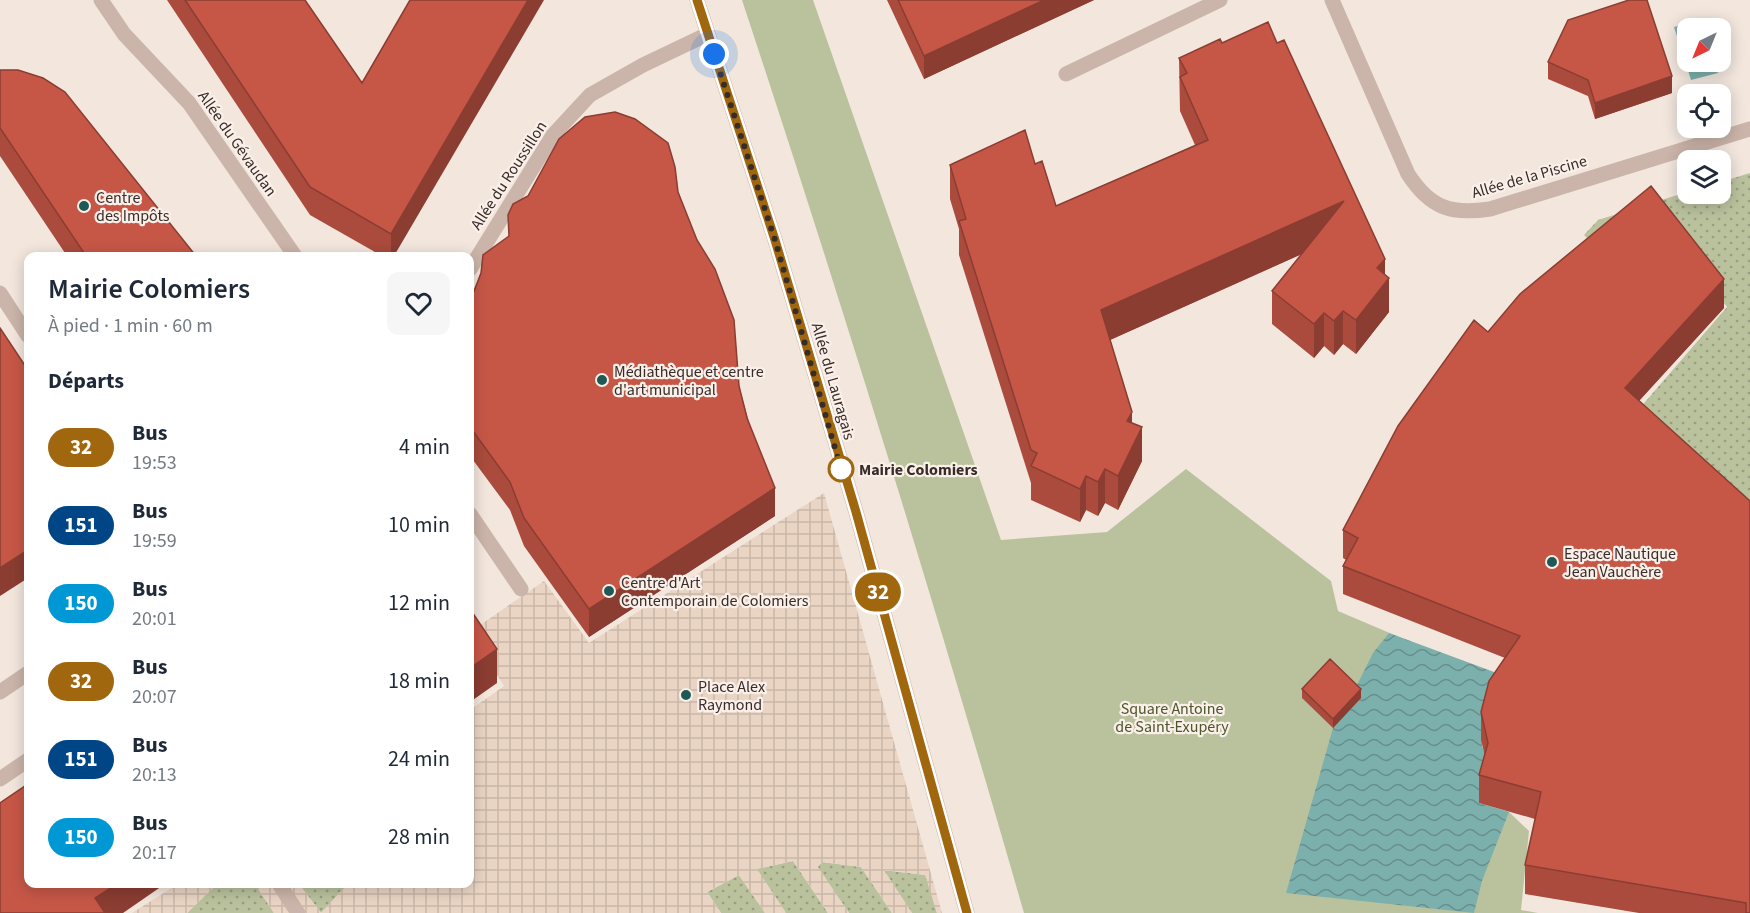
<!DOCTYPE html>
<html lang="fr">
<head>
<meta charset="utf-8">
<style>
	body { margin:0; font-family:"Source Sans 3",sans-serif; background:#f6f6f7; color:#1f2937; height:100vh; display:flex; flex-direction:column; font-size:22px; white-space:nowrap }
	* { box-sizing:border-box; margin:0 }
	p { font-size:20px; color:#747a83 }
	.icon { flex:none; width:33px; height:33px; fill:none; stroke:currentColor; stroke-width:2; stroke-linecap:round; stroke-linejoin:round }
	.map { position:relative; flex:1; overflow:hidden }
	.sheet { position:absolute; left:24px; top:252px; width:450px; height:636px; display:flex; flex-direction:column; background:#fff; border-radius:12px; box-shadow:0 3px 15px #0003 }
	.sheet>* { flex:none }
	.badge { padding:0 12px; border-radius:20px; font-size:21px; line-height:39px }
	.needle { width:39px; rotate:223deg }
	.controls { position:absolute; left:1677px; top:18px; display:grid; gap:12px }
	.controls a { display:grid; place-items:center; width:54px; height:54px; border-radius:12px; background:#fff; box-shadow:0 3px 15px #0003; font-size:30px }
	.you { position:absolute; width:30px; height:30px; margin:-15px; border:4px solid #fff; border-radius:50%; background:#1a73e8; box-shadow:0 0 0 9px #1a73e833 }
	.map>.badge { position:absolute; translate:-50% -50%; box-shadow:0 0 0 3px #fff }
	h2 { padding:0 24px; font-size:22px; line-height:54px }
	.round { display:grid; place-items:center; flex:none; width:63px; height:63px; border-radius:12px; background:#f6f6f7 }
	.overview { display:flex; align-items:center; justify-content:space-between; height:102px; padding:0 24px }
	h1 { font-size:28px; font-weight:600; line-height:45px }
	ul { padding:0; list-style:none }
	li { display:flex; align-items:center; gap:18px; height:78px; padding:0 24px }
	li div { flex:1 }
	li b { display:block; font-size:22px }
	li em { font-style:normal }
	li .badge { min-width:66px; font-weight:700; text-align:center }
	.map>svg:first-child { display:block }
	.grass { fill:url(#grass-dots) }
	.park { fill:#bac29d }
	.plaza { fill:url(#plaza-grid) }
	.water { fill:url(#water-waves) }
	.lines { fill:none; stroke-linecap:round; stroke-linejoin:round }
	.minor { stroke:#cbb4a9; stroke-width:15 }
	.wall { fill:#aa4b3d }
	.shaded-wall { fill:#8b3d32 }
	.building { fill:#c65747; stroke:#8b3d32; stroke-width:1.5 }
	.line-casing { stroke:#fff; stroke-width:14 }
	.line { stroke:#a0670f; stroke-width:9 }
	.walk { stroke:#382c29; stroke-width:6; stroke-dasharray:0 10.8 }
	.poi-dot { fill:#1e5956; stroke:#faf0e9; stroke-width:2 }
	.stop-dot { fill:#fff; stroke:#a0670f; stroke-width:3 }
	.labels { text-anchor:middle; stroke-width:4.5; stroke-linejoin:round; paint-order:stroke }
	.street-label { font-size:16px; fill:#382c29; stroke:#faf0e9 }
	.poi-label { font-size:16px; fill:#382c29; stroke:#faf0e9; text-anchor:start }
	.stop-label { font-size:16px; font-weight:bold; fill:#382c29; stroke:#faf0e9; text-anchor:start }
	.park-label { font-size:16px; fill:#4c562c; stroke:#faf0e9 }
</style>
</head>
<body>
<div class="map">
<svg width="1750" height="913" viewBox="0 0 1750 913">
	<defs>
		<pattern id="grass-dots" width="8" height="8" patternUnits="userSpaceOnUse" patternTransform="scale(1.5)"><rect width="8" height="8" fill="#bac29d"/><path d="M2 2h.1M6 6h.1" fill="none" stroke="#989e80" stroke-width="1.8" stroke-linecap="round"/></pattern>
		<pattern id="plaza-grid" width="8" height="8" patternUnits="userSpaceOnUse" patternTransform="scale(1.5)"><rect width="8" height="8" fill="#ead5c4"/><path d="M0 4h8M4 0v8" fill="none" stroke="#c9b7a8"/></pattern>
		<pattern id="water-waves" width="16" height="10" patternUnits="userSpaceOnUse" patternTransform="scale(1.5)"><rect width="16" height="10" fill="#7cb0ac"/><path d="M0 5q4-4 8 0t8 0" fill="none" stroke="#678f8c"/></pattern>
	</defs>
	<rect width="100%" height="100%" fill="#f2e6dd"/>
	<path class="grass" d="M1750 173V521L1633 416 1727 307 1652 212 1602 253 1584 235 1598 220 1687 192 1720 194 1721 182Z
		M793 861 828 913H786L756 869Z
		M822 862 861 867 892 913H849L817 867Z
		M883 870 926 875 937 913H912Z
		M739 875 765 913H721L707 892Z
		M217 884H255L274 913H187Z
		M299 884H348L321 913Z"/>
	<path class="park" d="M742 0H813L1001 540 1107 532 1186 469 1331 581 1338 611 1446 657 1521 682 1482 728V746L1490 766 1479 803 1509 812 1529 831 1521 910 1538 913H1024C936 607 842 303 742 0Z"/>
	<path class="plaza" d="M824 493 942 913H937L925 875 884 870 912 913H892L861 867 822 862 818 867 849 913H828L793 861 757 869 786 913H765L739 875 707 892 721 913H321L348 884H470V710L504 686 470 632 544 581 589 643Z
		M172 884H217L187 913H132L173 887Z
		M255 884H299L321 913H274Z"/>
	<path class="water" d="M1701 20 1703 28H1688V62H1714L1718 73 1691 80 1674 27Z
		M1389 633 1521 682 1482 728V746L1490 766 1479 803 1509 812 1482 881 1474 913 1286 893 1333 728 1361 698 1354 691 1373 653Z"/>
	<g class="lines">
		<path class="minor" d="M101 0 124 34 189 103 295 256
			M697 0 775 240 856 512 967 913
			M1332 0 1408 174C1430 208 1451 215 1490 209L1750 129
			M1066 74 1220 0
			M470 269 553 135 590 95 643 65 708 34
			M0 293 28 336
			M470 514 521 589
			M0 692 28 673
			M0 779 28 760
			M279 884 298 913"/>
	</g>
	<path class="wall" d="M167 0H305L362 83 410 0 394 256H382L310 215Z
		M887 0H1094L924 79Z
		M1222 43 1385 274 1389 312 1356 354 1343 344 1334 355 1324 346 1314 358 1272 324V291L1302 254 1110 340 1142 461 1118 510 1105 503 1098 516 1086 510 1080 522 1031 500V483L959 255V229L950 199V165L1035 164 1056 206 1195 145 1180 111 1179 58Z
		M1548 62 1672 93 1595 119 1588 96 1548 79Z
		M0 70 196 256H67L0 156Z
		M678 192 739 386 775 516 589 637 524 546 510 510 470 456V296Z
		M1724 308 1639 401 1750 913H1639L1525 894V865L1535 819 1479 803V775L1485 756 1481 740V712L1505 658 1343 594V566L1346 560 1343 558V530L1488 332Z
		M1302 689 1361 698 1333 728 1302 698Z"/>
	<path class="shaded-wall" d="M528 0H544L394 256H391V234Z
		M1044 0H1094L924 79V56Z
		M1672 76V93L1595 119V103Z
		M1344 201V235L1101 344V310Z
		M1385 259V284L1389 278V312L1356 354V320L1377 268Z
		M1724 279V308L1625 416V388Z
		M1343 311V344L1334 355V321Z
		M1324 313V346L1314 358V324Z
		M1132 412V446L1127 421Z
		M1142 427V461L1118 510V476Z
		M1105 469V503L1098 516V482Z
		M1086 476V510L1080 522V489Z
		M775 488V516L589 637V609Z
		M28 550V578L0 596V568Z
		M497 649V683L470 702V668Z
		M1361 689V698L1333 728V719Z
		M117 884H165L123 913H95V898Z"/>
	<path class="building" d="M185 0H305L362 83 410 0H528L391 234 310 187Z
		M898 0H1044L924 56Z
		M1629 0H1647L1672 76 1595 103 1588 80 1548 62 1568 20Z
		M1268 22 1277 43 1284 40 1385 259 1377 268 1389 278 1356 320 1343 311 1334 321 1324 313 1314 324 1272 291 1344 201 1101 310 1132 412 1127 421 1142 427 1118 476 1105 469 1098 482 1086 476 1080 489 1031 466 1037 453 1031 450 959 221 966 219 950 165 1025 130 1035 164 1042 161 1056 206 1208 140 1180 77 1187 73 1179 58 1220 39 1222 43Z
		M0 70H18L43 78 65 92 196 256H86L0 128Z
		M615 112 635 119 668 143 675 167 678 192 697 240 715 269 734 320 739 386 747 418 775 488 589 609 524 518 510 482 470 427V296L474 291 481 273 483 255 509 236 508 215 513 204 528 196 559 139 585 117Z
		M1651 186 1724 279 1625 388 1750 501V913H1746V903L1525 865 1541 792 1479 775 1488 743 1481 712 1489 681 1520 636 1343 566 1358 538 1343 530 1398 426 1474 320 1488 332 1520 294Z
		M0 328 28 370V550L0 568Z
		M470 609 497 649 470 668Z
		M1330 659 1361 689 1333 719 1302 689Z
		M28 784V884H117L95 898 105 913H0V803Z"/>
	<g class="lines">
		<defs>
			<path id="line" d="M697 0 775 240 856 512 967 913"/>
		</defs>
		<use href="#line" class="line-casing"/>
		<use href="#line" class="line"/>
		<path class="walk" d="M714 54 775 240 841 469"/>
	</g>
	<g class="poi-dot">
		<circle cx="84" cy="206" r="6"/>
		<circle cx="602" cy="380" r="6"/>
		<circle cx="1552" cy="562" r="6"/>
		<circle cx="609" cy="591" r="6"/>
		<circle cx="686" cy="695" r="6"/>
	</g>
	<circle class="stop-dot" cx="841" cy="469" r="12"/>
	<g class="labels">
		<g class="street-label">
			<text transform="translate(238 143) rotate(55)" y="6">Allée du Gévaudan</text>
			<text transform="translate(508 175) rotate(-57)" y="6">Allée du Roussillon</text>
			<text transform="translate(1529 176) rotate(-16)" y="6">Allée de la Piscine</text>
			<text transform="translate(834 381) rotate(74)" y="6">Allée du Lauragais</text>
		</g>
		<g class="poi-label">
			<text x="96" y="203">Centre<tspan x="96" dy="18">des Impôts</tspan></text>
			<text x="614" y="377">Médiathèque et centre<tspan x="614" dy="18">d'art municipal</tspan></text>
			<text x="1564" y="559">Espace Nautique<tspan x="1564" dy="18">Jean Vauchère</tspan></text>
			<text x="621" y="588">Centre d'Art<tspan x="621" dy="18">Contemporain de Colomiers</tspan></text>
			<text x="698" y="692">Place Alex<tspan x="698" dy="18">Raymond</tspan></text>
		</g>
		<g class="stop-label">
			<text x="859" y="475">Mairie Colomiers</text>
		</g>
		<g class="park-label">
			<text x="1172" y="714">Square Antoine<tspan x="1172" dy="18">de Saint-Exupéry</tspan></text>
		</g>
	</g>
</svg>
<div class="controls">
<a><svg class="needle" viewBox="-14 -14 28 28"><path d="M0-13l5 13h-10z" fill="#e53935"/><path d="M0 13l5-13h-10z" fill="#747a83"/></svg></a>
<a><svg class="icon" aria-label="locate" viewBox="0 0 24 24"><circle cx="12" cy="12" r="6"/><path d="M12 2v4M12 18v4M2 12h4M18 12h4"/></svg></a>
<a><svg class="icon" aria-label="layers" viewBox="0 0 24 24"><path d="M12 4l9 5-9 5-9-5zM3 14l9 5 9-5"/></svg></a>
</div>
<div class="you" style="left:714px;top:54px"></div>
<b class="badge" style="left:878px;top:592px;background:#a0670f;color:#fff">32</b>
<section class="sheet">
<div class="overview"><div><h1>Mairie Colomiers</h1><p>À pied · 1 min · 60 m</p></div><a class="round"><svg class="icon" aria-label="heart" viewBox="0 0 24 24"><path d="M12 20l-8-8c-3-5 5-10 8-4 3-6 11-1 8 4z"/></svg></a></div>
<h2>Départs</h2>
<ul>
<li><span class="badge" style="background:#a0670f;color:#fff">32</span><div><b>Bus</b><p>19:53</p></div><em>4 min</em></li>
<li><span class="badge" style="background:#004687;color:#fff">151</span><div><b>Bus</b><p>19:59</p></div><em>10 min</em></li>
<li><span class="badge" style="background:#0098d4;color:#fff">150</span><div><b>Bus</b><p>20:01</p></div><em>12 min</em></li>
<li><span class="badge" style="background:#a0670f;color:#fff">32</span><div><b>Bus</b><p>20:07</p></div><em>18 min</em></li>
<li><span class="badge" style="background:#004687;color:#fff">151</span><div><b>Bus</b><p>20:13</p></div><em>24 min</em></li>
<li><span class="badge" style="background:#0098d4;color:#fff">150</span><div><b>Bus</b><p>20:17</p></div><em>28 min</em></li>
</ul>
</section>
</div>
</body>
</html>
